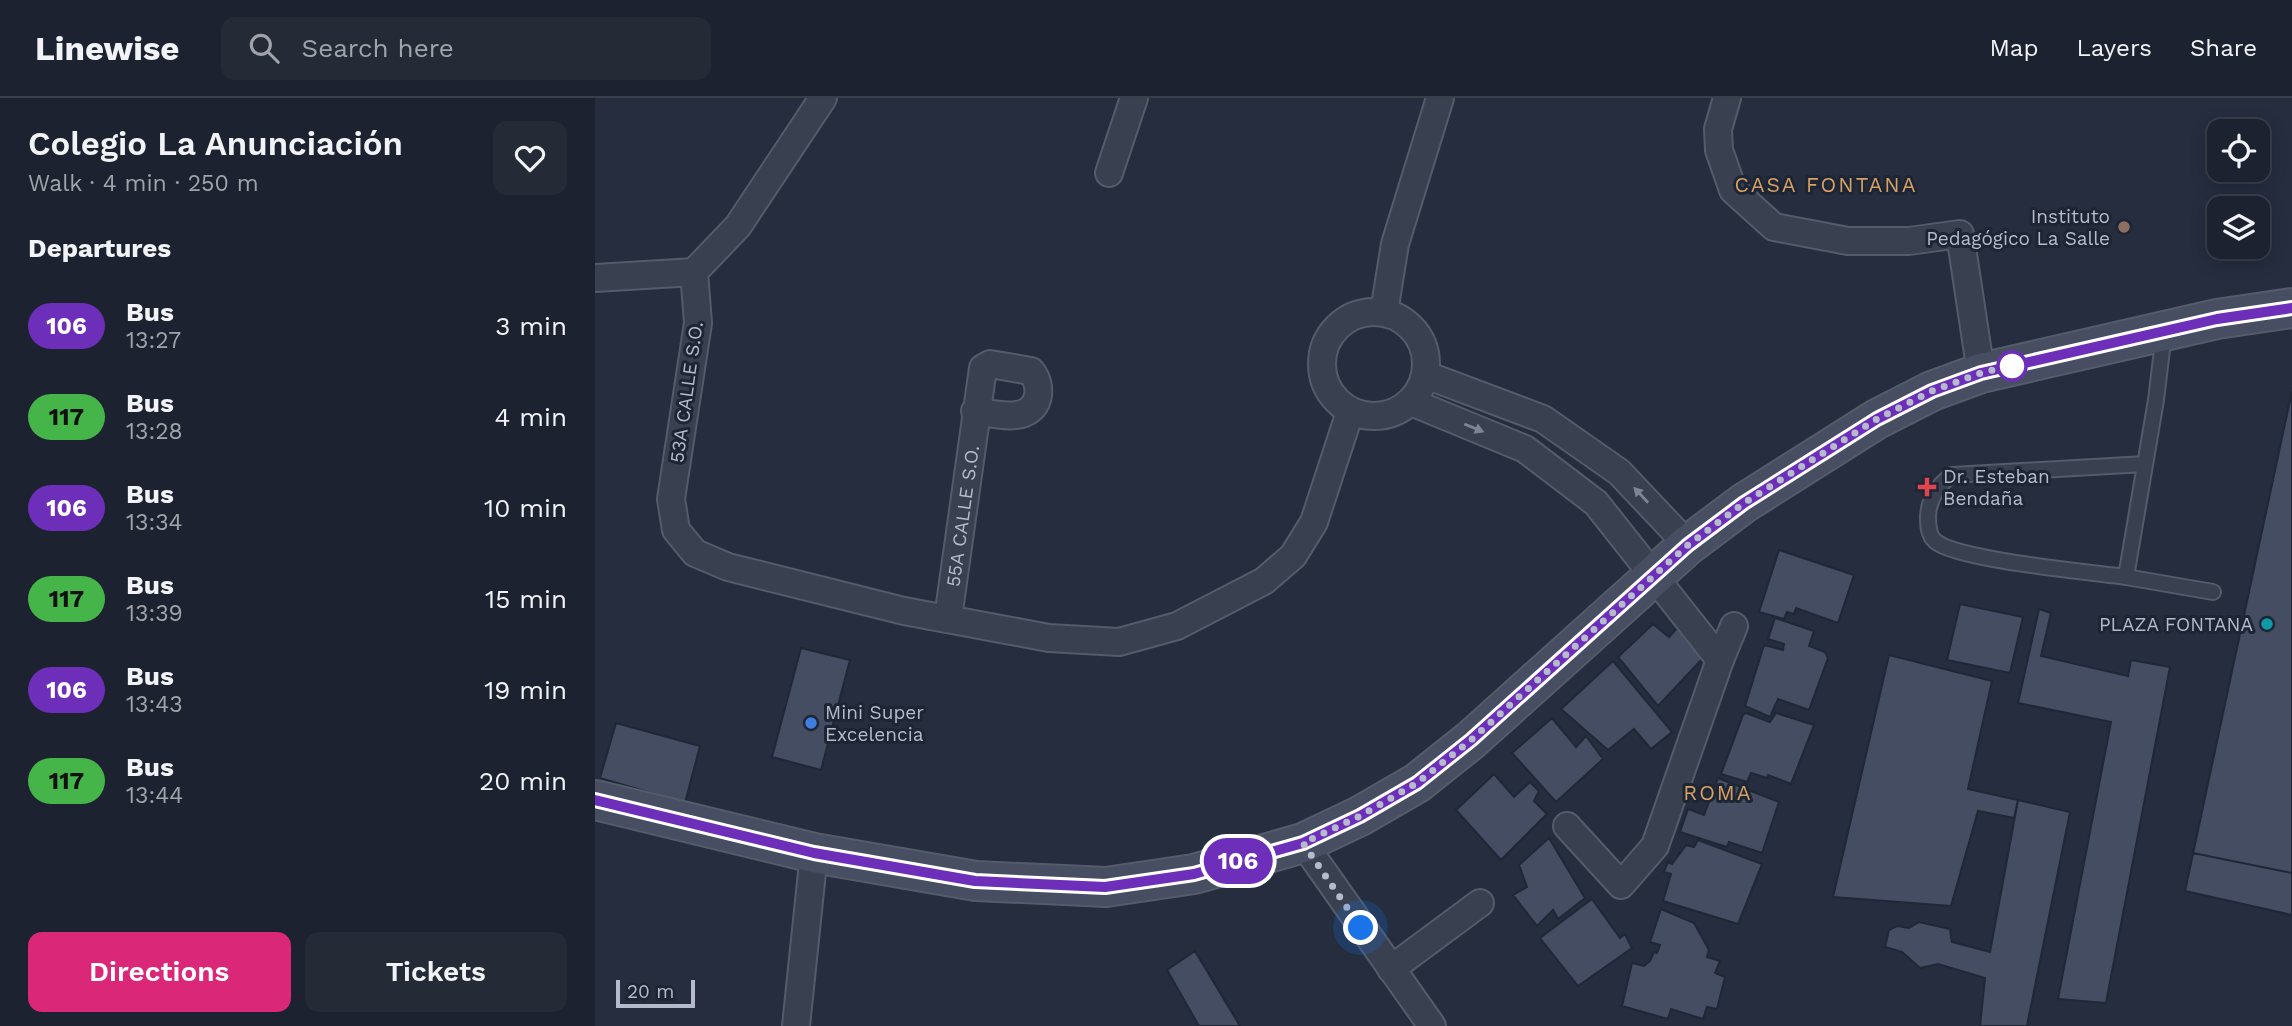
<!DOCTYPE html>
<html lang="en">
<head>
<meta charset="utf-8">
<style>
	body { margin:0; font-family:"Work Sans",sans-serif; background:#252a37; color:#f1f3f6; height:100vh; display:flex; flex-direction:column; font-size:26px; white-space:nowrap }
	* { box-sizing:border-box; margin:0 }
	p { font-size:23px; color:#a0a4aa }
	.icon { flex:none; width:38px; height:38px; fill:none; stroke:currentColor; stroke-width:2; stroke-linecap:round; stroke-linejoin:round }
	.map { position:relative; flex:1; overflow:hidden }
	.drawer { display:flex; flex-direction:column; background:#1c222f; width:595px }
	.drawer>* { flex:none }
	.badge { padding:0 14px; border-radius:23px; font-size:24px; line-height:46px }
	.tools { position:absolute; left:1612px; top:21px; display:grid; gap:14px }
	.tools a { display:grid; place-items:center; width:63px; height:63px; border-radius:14px; background:#1c222f; box-shadow:0 4px 18px #0003,0 0 0 2px #3a3f4b; font-size:35px }
	.scale { position:absolute; left:21px; bottom:18px; width:79px; box-sizing:border-box; padding-left:7px; border:4px solid #b5bbca; border-top:0; font-size:19px; line-height:24px; white-space:nowrap; color:#b5bbca; -webkit-text-stroke:5px #1e2534; paint-order:stroke }
	.you { position:absolute; width:35px; height:35px; margin:-18px; border:5px solid #fff; border-radius:50%; background:#1a73e8; box-shadow:0 0 0 10px #1a73e833 }
	.map>.badge { position:absolute; translate:-50% -50%; box-shadow:0 0 0 4px #fff }
	h2 { padding:0 28px; font-size:26px; line-height:63px }
	.round { display:grid; place-items:center; flex:none; width:74px; height:74px; border-radius:14px; background:#252a37 }
	.headline { display:flex; align-items:center; justify-content:space-between; height:119px; padding:0 28px }
	h1 { font-size:33px; font-weight:600; line-height:52px }
	.cta { display:flex; gap:14px; margin-top:auto; padding:14px 28px }
	.cta a { flex:1; height:80px; border-radius:14px; background:#db2777; color:#fff; font-size:28px; font-weight:600; line-height:80px; text-align:center }
	.cta a+a { background:#252a37; color:#f1f3f6 }
	ul { padding:0; list-style:none }
	li { display:flex; align-items:center; gap:21px; height:91px; padding:0 28px }
	li div { flex:1 }
	li b { display:block; font-size:26px }
	li em { font-style:normal }
	li .badge { min-width:77px; font-weight:700; text-align:center }
	header { display:flex; align-items:center; gap:42px; box-sizing:border-box; height:98px; padding:0 35px; background:#1c222f; border-bottom:2px solid #3a3f4b }
	header strong { font-size:33px }
	nav { display:flex; gap:38px; margin-inline-start:auto; font-size:24px }
	.search { width:490px; height:63px; background:#252a37; display:flex; align-items:center; gap:18px; box-sizing:border-box; padding:0 24px; border-radius:14px; color:#a0a4aa; font-size:26px }
	main { display:flex; flex:1; min-height:0 }
	.map>svg:first-child { display:block }
	.building { fill:#444d61; stroke:#202736; stroke-width:2 }
	.lines { fill:none; stroke-linecap:round; stroke-linejoin:round }
	.lane-casing { stroke:#545b6a; stroke-width:18 }
	.street-casing { stroke:#545b6a; stroke-width:30 }
	.secondary-casing { stroke:#545b6a; stroke-width:42 }
	.lane { stroke:#39404f; stroke-width:14 }
	.street { stroke:#39404f; stroke-width:26 }
	.secondary { stroke:#474e62; stroke-width:38 }
	.oneway { fill:#7d8493 }
	.line-casing { stroke:#fff; stroke-width:16 }
	.line { stroke:#6d2fba; stroke-width:10 }
	.walk { stroke:#b5bbca; stroke-width:7; stroke-dasharray:0 12.6 }
	.education-dot { fill:#8d6e63; stroke:#1e2534; stroke-width:2.5 }
	.stop-dot { fill:#fff; stroke:#6d2fba; stroke-width:3.5 }
	.health-dot { fill:#e0444e; stroke:#1e2534; stroke-width:2.5 }
	.culture-dot { fill:#0f9aa8; stroke:#1e2534; stroke-width:2.5 }
	.shop-dot { fill:#3f7fe0; stroke:#1e2534; stroke-width:2.5 }
	.labels { text-anchor:middle; stroke-width:6; stroke-linejoin:round; paint-order:stroke }
	.poi-label { font-size:19px; fill:#b5bbca; stroke:#1e2534; text-anchor:end }
	.street-label { font-size:19px; fill:#b5bbca; stroke:#1e2534 }
	.neighbourhood-label { font-size:21px; letter-spacing:2px; fill:#d5a165; stroke:#1e2534 }
</style>
</head>
<body>
<header>
<strong>Linewise</strong>
<div class="search"><svg class="icon" aria-label="search" viewBox="0 0 24 24"><circle cx="10" cy="10" r="6"/><path d="M15 15l6 6"/></svg>Search here</div>
<nav><a>Map</a><a>Layers</a><a>Share</a></nav>
</header>
<main>
<section class="drawer">
<div class="headline"><div><h1>Colegio La Anunciación</h1><p>Walk · 4 min · 250 m</p></div><a class="round"><svg class="icon" aria-label="heart" viewBox="0 0 24 24"><path d="M12 20l-8-8c-3-5 5-10 8-4 3-6 11-1 8 4z"/></svg></a></div>
<h2>Departures</h2>
<ul>
<li><span class="badge" style="background:#6d2fba;color:#fff">106</span><div><b>Bus</b><p>13:27</p></div><em>3 min</em></li>
<li><span class="badge" style="background:#45b549;color:#111">117</span><div><b>Bus</b><p>13:28</p></div><em>4 min</em></li>
<li><span class="badge" style="background:#6d2fba;color:#fff">106</span><div><b>Bus</b><p>13:34</p></div><em>10 min</em></li>
<li><span class="badge" style="background:#45b549;color:#111">117</span><div><b>Bus</b><p>13:39</p></div><em>15 min</em></li>
<li><span class="badge" style="background:#6d2fba;color:#fff">106</span><div><b>Bus</b><p>13:43</p></div><em>19 min</em></li>
<li><span class="badge" style="background:#45b549;color:#111">117</span><div><b>Bus</b><p>13:44</p></div><em>20 min</em></li>
</ul>
<div class="cta"><a>Directions</a><a>Tickets</a></div>
</section>
<div class="map">
<svg width="1697" height="928" viewBox="0 0 1697 928">
	<rect width="100%" height="100%" fill="#252d3f"/>
	<path class="building" d="M1697 293V817L1590 793Z
		M1696 297H1697V775L1598 755Z
		M1184 452 1259 477 1243 525 1201 510 1199 516 1192 514 1189 521 1164 514Z
		M1365 506 1428 519 1415 575 1352 562Z
		M1444 511 1456 515 1446 558 1533 578 1536 562 1575 569 1511 905 1463 901 1516 624 1423 605Z
		M1180 520 1219 533 1214 548 1230 554 1233 560 1214 612 1183 601 1175 619 1150 608 1169 547 1188 552 1189 546 1173 541Z
		M1058 526 1074 539 1082 530 1109 559 1063 608 1023 559Z
		M206 550 255 562 226 672 177 659Z
		M1294 557 1397 583 1373 691 1423 702 1419 720 1383 713 1356 808 1238 799Z
		M1018 563 1077 634 1056 651 1039 631 1013 652 966 611Z
		M1151 615 1175 624 1181 615 1219 627 1196 686 1173 677 1172 680 1156 675 1152 684 1126 676 1148 617Z
		M957 620 981 649 991 638 1008 661 961 704 917 655Z
		M21 625 105 648 90 705 5 680Z
		M899 676 919 699 935 684 944 693 939 703 952 716 906 762 861 712Z
		M1123 680 1184 704 1167 755 1134 744 1132 749 1085 734 1093 711 1109 717Z
		M1423 702 1475 714 1432 928H1385L1390 880 1343 866 1325 870 1307 854 1290 849 1294 832 1302 828 1314 830 1324 824 1355 831 1357 844 1395 854Z
		M954 740 990 800 963 821 958 812 942 828 918 797 932 789 924 767Z
		M1103 742 1167 766 1143 826 1068 803 1076 776 1069 774 1073 764 1077 766 1091 747 1099 749Z
		M997 801 1025 840 1030 836 1037 850 983 888 945 840Z
		M1066 811 1099 825 1114 852 1112 859 1125 863 1120 875 1130 879 1122 911 1112 909 1108 921 1076 911 1073 921 1027 908 1037 865 1049 868 1055 863 1059 854 1062 855 1065 847 1055 844Z
		M600 853 645 928H604L572 872Z"/>
	<g class="lines">
		<defs>
			<path id="lane" d="M1550 366 1357 377C1343 387 1334 400 1333 418 1333 426 1333 437 1340 443 1361 462 1495 474 1531 479L1561 302 1569 235
				M1531 479 1618 494"/>
			<g id="street">
				<path d="M228 0 143 128 99 174 103 225 76 401 81 432 100 455 133 469 309 513 454 540 524 544 582 528 669 483 698 458 719 424 755 314"/>
				<path d="M1132 0 1123 31 1124 52 1138 92 1179 129 1253 143H1314L1365 136 1386 275"/>
				<path d="M514 75 539 0"/>
				<path d="M0 180 99 174"/>
				<path d="M789 214 800 146 845 0"/>
				<circle cx="779" cy="266" r="52"/>
				<path d="M831 277 948 321 1024 374 1093 447"/>
				<path d="M816 304 930 351 1001 405 1125 562"/>
				<path id="s1" d="M353 520 388 270 395 266 436 273C449 289 445 315 421 317 408 319 393 315 380 313"/>
				<path d="M972 728 1026 787 1060 748 1125 562 1139 528"/>
				<path d="M708 745 837 928"/>
				<path d="M796 871 885 805"/>
				<path d="M201 928 219 755"/>
			</g>
			<path id="secondary" d="M0 702 219 755 381 783 511 789 599 776 708 745 765 718 822 685 876 642 1093 447 1149 405 1282 321 1337 293 1386 275 1622 221 1697 210"/>
		</defs>
		<use href="#lane" class="lane-casing"/>
		<use href="#street" class="street-casing"/>
		<use href="#secondary" class="secondary-casing"/>
		<use href="#lane" class="lane"/>
		<use href="#street" class="street"/>
		<use href="#secondary" class="secondary"/>
	</g>
	<defs><path id="oneway-solid" d="M-6-.8H1V-3.2L6.5 0L1 3.2V.8H-6Z" transform="scale(1.75)"/></defs>
	<g class="oneway">
		<use href="#oneway-solid" transform="translate(879 330) rotate(22)"/>
		<use href="#oneway-solid" transform="translate(1046 397) rotate(-133)"/>
	</g>
	<g class="lines">
		<defs>
			<path id="line" d="M0 702 219 755 380 783 510 789 599 776 708 745 765 718 822 685 876 642 1093 447 1149 405 1282 321 1337 293 1386 275 1622 221 1697 210"/>
		</defs>
		<use href="#line" class="line-casing"/>
		<use href="#line" class="line"/>
		<path class="walk" d="M766 830 708 745 765 718 822 685 876 642 1093 447 1149 405 1282 321 1337 293 1386 275 1419 267 1417 268"/>
	</g>
	<circle class="education-dot" cx="1529" cy="129" r="7"/>
	<circle class="stop-dot" cx="1417" cy="268" r="14"/>
	<path class="health-dot" d="M1328.5 378.5h7v7h7v7h-7v7h-7v-7h-7v-7h7z"/>
	<circle class="culture-dot" cx="1672" cy="526" r="7"/>
	<circle class="shop-dot" cx="216" cy="625" r="7"/>
	<g class="labels">
		<g class="poi-label">
			<text x="1515" y="125">Instituto<tspan x="1515" dy="22">Pedagógico La Salle</tspan></text>
			<text x="1348" y="385" text-anchor="start">Dr. Esteban<tspan x="1348" dy="22">Bendaña</tspan></text>
			<text x="1658" y="533">PLAZA FONTANA</text>
			<text x="230" y="621" text-anchor="start">Mini Super<tspan x="230" dy="22">Excelencia</tspan></text>
		</g>
		<g class="street-label">
			<text transform="translate(91 294) rotate(-82)" y="7">53A CALLE S.O.</text>
			<text dy="7" stroke="none"><textPath href="#s1" startOffset="103">55A CALLE S.O.</textPath></text>
		</g>
		<g class="neighbourhood-label">
			<text x="1231" y="94">CASA FONTANA</text>
			<text x="1123" y="702">ROMA</text>
		</g>
	</g>
</svg>
<div class="tools">
<a><svg class="icon" aria-label="locate" viewBox="0 0 24 24"><circle cx="12" cy="12" r="6"/><path d="M12 2v4M12 18v4M2 12h4M18 12h4"/></svg></a>
<a><svg class="icon" aria-label="layers" viewBox="0 0 24 24"><path d="M12 4l9 5-9 5-9-5zM3 14l9 5 9-5"/></svg></a>
</div>
<div class="scale">20 m</div>
<div class="you" style="left:766px;top:830px"></div>
<b class="badge" style="left:643px;top:763px;background:#6d2fba;color:#fff">106</b>
</div>
</main>
</body>
</html>
